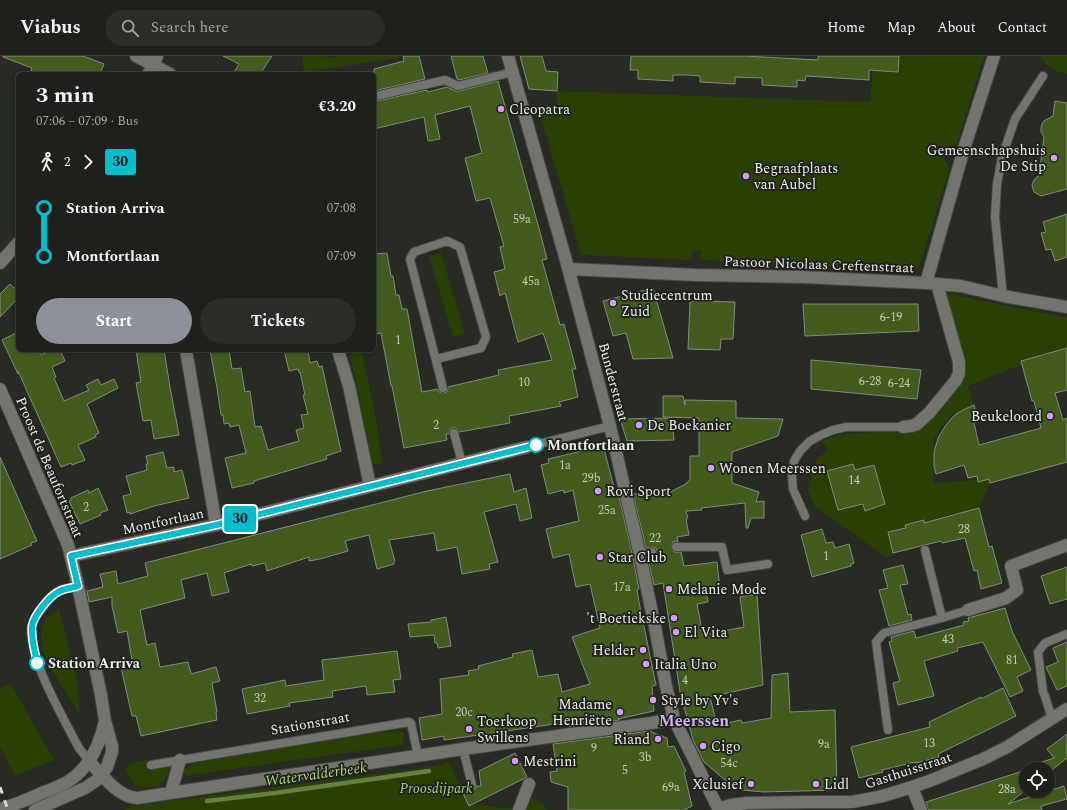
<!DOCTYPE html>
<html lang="en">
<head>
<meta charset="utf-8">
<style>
	body { margin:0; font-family:Spectral,serif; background:#2a2d28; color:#f1f3f6; height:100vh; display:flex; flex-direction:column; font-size:15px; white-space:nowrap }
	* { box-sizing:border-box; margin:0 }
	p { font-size:13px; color:#a0a3a3 }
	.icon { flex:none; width:22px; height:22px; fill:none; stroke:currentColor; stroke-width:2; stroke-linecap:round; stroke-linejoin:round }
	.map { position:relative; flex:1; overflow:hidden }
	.panel { position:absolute; left:16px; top:16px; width:360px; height:280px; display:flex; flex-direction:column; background:#1d201b; border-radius:6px; box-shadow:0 2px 6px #0003,0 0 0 1px #3b3e3a }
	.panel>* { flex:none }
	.badge { padding:0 8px; border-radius:3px; font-size:14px; line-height:26px }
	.tools { position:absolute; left:1019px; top:706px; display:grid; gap:8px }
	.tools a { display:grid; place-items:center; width:36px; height:36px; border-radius:50%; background:#1d201b; box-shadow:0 2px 6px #0003,0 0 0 1px #3b3e3a; font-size:20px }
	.map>.badge { position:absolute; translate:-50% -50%; box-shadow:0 0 0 2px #fff }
	.legs { display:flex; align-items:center; gap:6px; height:44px; padding:0 20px; font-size:13px }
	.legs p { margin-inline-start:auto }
	.summary { display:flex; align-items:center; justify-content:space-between; height:68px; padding:0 20px }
	h1 { font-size:22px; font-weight:700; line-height:30px }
	.action { display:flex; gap:8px; margin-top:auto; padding:8px 20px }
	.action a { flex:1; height:46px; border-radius:24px; background:#8c9099; color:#fff; font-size:16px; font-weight:700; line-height:46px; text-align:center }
	.action a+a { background:#2a2d28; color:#f1f3f6 }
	ul { padding:0 20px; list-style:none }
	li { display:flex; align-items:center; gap:14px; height:48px; font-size:15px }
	li i { display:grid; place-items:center; width:6px; height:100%; margin:0 5px; background:currentColor }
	li i::after { content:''; width:10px; height:10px; margin:-5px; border:3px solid; border-radius:50%; background:#1d201b }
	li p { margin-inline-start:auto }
	li:first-child i { background:linear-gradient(#0000 50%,currentColor 0) }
	li:last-child i { background:linear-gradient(currentColor 50%,#0000 0) }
	header { display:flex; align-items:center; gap:24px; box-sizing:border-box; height:56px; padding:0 20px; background:#1d201b; border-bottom:1px solid #3b3e3a }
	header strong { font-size:19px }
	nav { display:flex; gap:22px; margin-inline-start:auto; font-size:14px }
	.search { width:280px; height:36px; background:#2a2d28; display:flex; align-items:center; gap:10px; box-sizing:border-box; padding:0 14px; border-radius:22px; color:#a0a3a3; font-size:15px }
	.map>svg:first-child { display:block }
	.green { fill:#293f03 }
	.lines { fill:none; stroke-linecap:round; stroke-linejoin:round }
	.stream { stroke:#637f41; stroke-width:4.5 }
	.building { fill:#435c1e; stroke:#858981 }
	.service-casing { stroke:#454842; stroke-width:10 }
	.pedestrian-casing { stroke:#454842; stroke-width:14 }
	.minor-casing { stroke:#454842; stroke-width:14 }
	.tertiary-casing { stroke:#454842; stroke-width:14 }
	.service { stroke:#71756d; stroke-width:8 }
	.pedestrian { stroke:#71756d; stroke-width:12 }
	.minor { stroke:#71756d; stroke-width:12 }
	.tertiary { stroke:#71756d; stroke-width:12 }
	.rail { stroke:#d7dad4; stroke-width:3; stroke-dasharray:7 7; stroke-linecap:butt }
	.line-1-casing { stroke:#fff; stroke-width:9 }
	.line-1 { stroke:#00becd; stroke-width:6 }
	.poi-dot { fill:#d29dfd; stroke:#1e211a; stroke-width:1.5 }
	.stop-1-dot { fill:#fff; stroke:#00becd; stroke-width:2 }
	.labels { text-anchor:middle; stroke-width:3.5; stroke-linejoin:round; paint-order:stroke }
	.number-label { font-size:12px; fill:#c2cab7 }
	.poi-label { font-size:14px; fill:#edefea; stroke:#1e211a; text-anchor:start }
	.street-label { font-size:14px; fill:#edefea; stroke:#1e211a }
	.stop-label { font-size:14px; font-weight:bold; fill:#edefea; stroke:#1e211a; text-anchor:start }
	.park-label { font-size:14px; font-style:italic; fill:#aad279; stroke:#1e211a }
	.water-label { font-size:15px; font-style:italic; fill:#acd47b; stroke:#1e211a }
	.quarter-label { font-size:16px; font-weight:bold; fill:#d3aff2; stroke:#1e211a }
</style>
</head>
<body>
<header>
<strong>Viabus</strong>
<div class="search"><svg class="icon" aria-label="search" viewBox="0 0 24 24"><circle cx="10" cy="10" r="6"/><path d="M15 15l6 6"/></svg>Search here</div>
<nav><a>Home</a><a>Map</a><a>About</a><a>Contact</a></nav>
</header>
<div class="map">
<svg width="1067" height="754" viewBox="0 0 1067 754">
	<rect width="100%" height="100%" fill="#272b24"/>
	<path class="green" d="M302 0H321L334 2 340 0H398V2L332 12 304 17Z
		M874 0H984L957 88 940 96 950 112 919 211 914 214 700 204 701 195 693 194 692 204 581 199 537 48 557 50V35L870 46Z
		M1040 0H1067V18C1052 13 1049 14 1040 0Z
		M441 197 465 278 453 281 429 200Z
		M945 237 1067 262V295L1010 313 968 330 974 350 951 360 934 382V427L989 423 990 427 979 452 924 467 923 464 905 469 906 472 888 476 894 499 886 501 813 449 808 434 813 412 818 402 828 394 822 385 834 380 845 378 923 373 938 358 960 330 963 299Z
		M349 294H361C370 331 378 369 382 407L372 409 367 379Z
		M59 552 77 625 80 659 49 609 43 595 41 572 48 561Z
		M11 628 54 704 15 720 0 690V632Z
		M398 675 403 676 404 684 402 689 190 719H186L183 715 192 708 301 687 342 680Z
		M146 704 148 714 172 710 168 719 160 730 138 732 126 717V712L129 708Z
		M449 706 460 731 469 748 514 753 528 742 541 746 547 754H125L130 750 395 716 439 709Z"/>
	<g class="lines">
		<path class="stream" d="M207 745 275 737 429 715"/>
	</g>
	<path class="building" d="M3 0H83L104 8 100 18H30L32 12 3 1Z
		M223 0H272L260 18H233L239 8Z
		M403 0H419L425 23 374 35V13L404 5Z
		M451 0H483L488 17 459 24 457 23Z
		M520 0H542L546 15 558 16 557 35 529 33Z
		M631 0H744L818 4V0H899L898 16 869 14V24L806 20 805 25 797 24V31L762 29V22L735 21V28L700 26V20L688 19H673V25L638 23V14H630Z
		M498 25 540 176 547 203 542 204 560 269 564 268 576 313H572L578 341 559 346 561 350 509 360 510 367 459 376 456 372H452L450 373 449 378H446L447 384 404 392 392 330H391L381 277 376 278 374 265V198L387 197 391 220H393L396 239H399L402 253H407L422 336 438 333 439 336 444 337 447 336 448 331 499 319 498 314 552 304 543 277 518 286 505 237 500 240 494 216 505 213 500 191 504 190 490 142 476 145 465 102 482 97 470 50 435 59 440 83 428 85 424 61 374 73V45H377L427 34 428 36 447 31 456 35H459Z
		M1055 45 1067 47V133L1041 140 1034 136 1033 133 1032 129 1034 124 1041 117 1040 112 1044 81 1041 76V72L1042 68 1044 65 1053 60Z
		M1067 158V201L1055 205 1051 193 1046 194 1041 177 1046 176 1043 166Z
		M10 228 18 235V242L0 261V238Z
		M653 232 673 302 633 303 626 277 613 280 603 245Z
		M690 245 735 246 733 283H721L720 294 688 293Z
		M803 248H918L919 275 805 280Z
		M18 276V294H38L41 299 52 294H60L65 305 52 311 56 321 54 322 64 345 89 334 86 329 98 323 101 329 114 323 118 332 87 348 99 377 95 379 96 381 78 389 85 404 72 409 71 407 61 411 18 315V318L2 284Z
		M1067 292V334L1055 337 1063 364 1067 362V406L990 427 989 423 978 426 977 420 968 422 964 409 936 418 934 410V397L936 389 939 380 946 369 951 363 956 358 965 353 974 349 978 365 974 367 979 389 1041 372 1034 345H1032L1021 305Z
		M136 294H164L170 331 179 379 154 383 151 364 143 365 136 327 141 326Z
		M210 294H229L232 313 241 312 245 336 250 335 255 371 261 370 268 394 299 385 296 374 304 372 301 359 308 358 303 339H305L300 316H299L298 313 289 315 284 294H308L310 307 317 305 319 311 322 310 341 395 326 400 327 403 254 425V427L232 432 225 402 246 397 239 369 230 371 229 367 224 368 223 359H221L217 332Z
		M811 304 921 314 917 343 811 333Z
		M663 340H683L685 349V344L736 345V362L783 363 778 380 732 396V427L759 436 756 446 764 445V462H751L748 472H746L745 447 701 452 702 454 686 455 688 462 686 463 689 479 677 481 678 486H673L671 491 674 496H681L684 510 717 506 720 533 706 536 708 546 697 548 703 579 744 571 740 541 757 538 763 629 710 641 717 669 741 664 742 667 771 662 772 619 788 617 790 656 835 654 837 734 764 736 742 734 725 724 704 706 693 684 680 636 663 527 654 529 648 503 656 500 657 495 656 492 653 491 646 492 633 438 672 435 684 429 690 424V400H699V362L663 361Z
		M672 362 674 384 631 385H627L620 363Z
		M595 392V395L604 393 615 435 618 436 633 501 639 533 637 534 639 546 656 629 652 630 654 655 618 663 620 664 569 671 582 664 444 684V680L422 684 419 662 442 658 440 623 469 619 468 615 479 613 478 610 513 601 512 598 532 594 538 621 558 618 562 636 590 628 572 581 600 572 590 528 576 531 569 498 553 502 546 473 579 465 573 434 564 437V434L548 438 541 409 549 407 548 403Z
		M163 396 167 412 174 411V416L182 414 189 442 154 450 130 458V456L127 457 123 440 131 438 126 420 147 414 146 408H148L146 400Z
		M0 401 37 485 31 487 32 489 0 503Z
		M853 408 855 414 874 409 885 448 865 455 863 448 838 454 827 415Z
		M510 418 514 436 526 432 532 462 520 465 516 448 484 456 498 506 489 508 490 513 462 518 457 491 437 495 434 477 389 484 395 505 394 506V508L377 513 369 479 345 485 348 495 320 503 309 505V501L267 515 265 507 252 510 251 508 224 517 229 536 212 540 207 517 181 524 185 542 140 554 147 589 155 587 160 611 188 606 191 618 216 611 220 625 212 627 217 656H216L217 664 141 680 136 660H132L120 607 132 604 127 575 118 577 112 550V541L89 546 87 535 103 531 100 518 116 515 118 528 148 520 145 507 427 435Z
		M98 432 108 454 100 457 101 459 80 468 69 445 71 444V442L88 434 89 437Z
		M979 452 989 491 992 490 1002 527 981 533 977 514 974 515 965 482 942 487 941 485 893 497 888 476 906 472 905 469 924 464V467Z
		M822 473 826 487 833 486 835 492 849 488 854 507 851 508V510L812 521 801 479Z
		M903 509 908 528 900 529 908 559 911 558 912 564 889 570 879 534 888 532 883 514Z
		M1067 511V543L1050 548 1041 520Z
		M1005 552 1012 575 1031 614 1017 621 1023 635 1010 641 983 586 957 592 958 595 924 605 934 640 898 649 893 627 900 625 889 586 892 585 891 581 914 575 916 582 964 569 963 566 969 565 968 562Z
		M446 561 451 590 438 592 437 587H435L434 579 410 581 408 568 431 566V564Z
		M1067 586V630L1057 634 1046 611 1058 606 1053 592Z
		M397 595 401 623 393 624 395 636 367 639 366 630 332 635 333 641 289 647 290 650 247 658 242 633 285 624 286 630 324 624 322 604Z
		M1003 632 1016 660 938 698 939 701 916 707 915 706 882 714 883 716 859 722 851 691 930 671 929 666 981 641V643Z
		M649 675 667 682 668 691 674 690 686 715 684 716 692 750 684 754H568V731L551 726 550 716 557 715 553 688Z
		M1067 678V702L1048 717V713H1028L1034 711 1033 709 1054 702 1047 693Z
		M515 697 527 721 469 750 460 731H467L470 734H473L476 733 477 730H481L479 715Z
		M1026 714V734L1008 748 1064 730 1067 743 1041 750 1042 754H928L926 746Z"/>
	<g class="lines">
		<defs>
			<path id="service" d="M376 40 445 24 458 30 512 16
				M1003 240 995 161 997 128 1002 101 1015 63 1043 20
				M436 303 481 292 486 281 460 191 447 185 414 196 410 203 443 332
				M454 377 462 407
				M527 391 610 370
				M805 460 793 433 792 420 794 405 800 395 810 385 821 379 833 374 846 371H903
				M676 491H722L727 514 768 508
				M925 494 942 562
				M640 499 652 496
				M78 530C72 532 66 532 60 534 54 537 47 545 43 551 39 556 34 562 32 569 27 600 60 655 74 683L79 692 89 705
				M1052 663 1045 640 1043 636 1038 596 1045 587 1067 578
				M888 674 876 586 884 577 942 562 968 554
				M463 693 472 729
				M151 709 409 666 411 667 418 700"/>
			<path id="pedestrian" d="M519 754 529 728"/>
			<path id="minor" d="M136 0 170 18
				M508 0 567 208 610 370 640 499 655 571 666 630 674 663 719 754
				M148 18 154 9 157 0
				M0 207 18 187
				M569 213 696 219 803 221 926 227 961 230 1003 240 1067 251
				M926 227 963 96 994 0
				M186 294 216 469
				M338 294 349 330 370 430
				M903 371 911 370 917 368 930 356 956 324 959 317V306L937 228
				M71 500 216 469 527 391
				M968 554 1006 542 1017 534 1011 510 1067 489
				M89 705C101 718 118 741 137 742L463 693 651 667 674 663
				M912 731 921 754
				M171 736 180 704
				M718 753 731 749 747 747 812 746H852L883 740 912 731 932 724 983 703 1007 691 1067 653"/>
			<path id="tertiary" d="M0 333 68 489 78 530 101 639 105 665 112 690V696L107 711 97 724 85 732 35 754
				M0 753C15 749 29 743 44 736 52 733 61 730 69 725 90 711 100 688 105 665"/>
		</defs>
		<use href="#service" class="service-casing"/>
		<use href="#pedestrian" class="pedestrian-casing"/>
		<use href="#minor" class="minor-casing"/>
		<use href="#tertiary" class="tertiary-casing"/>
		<use href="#service" class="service"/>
		<use href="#pedestrian" class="pedestrian"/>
		<use href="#minor" class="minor"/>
		<use href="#tertiary" class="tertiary"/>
		<path class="rail" d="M0 731 8 754"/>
	</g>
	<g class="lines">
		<defs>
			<path id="line-1" d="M37 607C35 595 31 583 32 570 34 559 50 539 60 535 66 532 72 532 78 530L71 500 216 469 536 389"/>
		</defs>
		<use href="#line-1" class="line-1-casing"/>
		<use href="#line-1" class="line-1"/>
	</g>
	<g class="poi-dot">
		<circle cx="501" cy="53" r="4"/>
		<circle cx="1054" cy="102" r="4"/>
		<circle cx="746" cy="120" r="4"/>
		<circle cx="613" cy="247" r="4"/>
		<circle cx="1050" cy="360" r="4"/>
		<circle cx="639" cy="369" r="4"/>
		<circle cx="711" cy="412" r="4"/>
		<circle cx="598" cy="435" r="4"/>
		<circle cx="600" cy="501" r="4"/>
		<circle cx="669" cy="533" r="4"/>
		<circle cx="674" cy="562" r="4"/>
		<circle cx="676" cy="576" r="4"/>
		<circle cx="643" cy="594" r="4"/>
		<circle cx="646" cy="608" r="4"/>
		<circle cx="653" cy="644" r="4"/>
		<circle cx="620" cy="656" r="4"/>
		<circle cx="469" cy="673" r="4"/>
		<circle cx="658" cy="683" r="4"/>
		<circle cx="703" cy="690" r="4"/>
		<circle cx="515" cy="705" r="4"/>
		<circle cx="751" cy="728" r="4"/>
		<circle cx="816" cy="728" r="4"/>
	</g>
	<g class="stop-1-dot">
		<circle cx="536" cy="389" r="7"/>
		<circle cx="37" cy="607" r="7"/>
	</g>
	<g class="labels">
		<g class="number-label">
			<text x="522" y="167">59a</text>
			<text x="531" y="229">45a</text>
			<text x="891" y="265">6-19</text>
			<text x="398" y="288">1</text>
			<text x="870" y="329">6-28</text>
			<text x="524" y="330">10</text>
			<text x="899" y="331">6-24</text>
			<text x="436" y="373">2</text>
			<text x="565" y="413">1a</text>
			<text x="591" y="426">29b</text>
			<text x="854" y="428">14</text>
			<text x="86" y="455">2</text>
			<text x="607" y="458">25a</text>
			<text x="964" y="477">28</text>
			<text x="655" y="486">22</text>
			<text x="826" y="504">1</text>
			<text x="622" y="535">17a</text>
			<text x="948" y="587">43</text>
			<text x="1012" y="608">81</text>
			<text x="685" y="628">4</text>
			<text x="260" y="646">32</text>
			<text x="464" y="660">20c</text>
			<text x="929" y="691">13</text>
			<text x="824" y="692">9a</text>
			<text x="594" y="696">9</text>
			<text x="645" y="705">3b</text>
			<text x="729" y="711">54c</text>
			<text x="625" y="718">5</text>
			<text x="671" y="735">69a</text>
			<text x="1007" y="737">28a</text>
		</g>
		<g class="poi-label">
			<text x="509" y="58">Cleopatra</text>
			<text x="1046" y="99" text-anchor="end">Gemeenschapshuis<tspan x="1046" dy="16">De Stip</tspan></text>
			<text x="754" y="117">Begraafplaats<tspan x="754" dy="16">van Aubel</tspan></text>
			<text x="621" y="244">Studiecentrum<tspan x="621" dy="16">Zuid</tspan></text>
			<text x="1042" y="365" text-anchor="end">Beukeloord</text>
			<text x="647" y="374">De Boekanier</text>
			<text x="719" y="417">Wonen Meerssen</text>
			<text x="606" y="440">Rovi Sport</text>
			<text x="608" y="506">Star Club</text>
			<text x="677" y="538">Melanie Mode</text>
			<text x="666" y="567" text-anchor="end">'t Boetiekske</text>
			<text x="684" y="581">El Vita</text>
			<text x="635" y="599" text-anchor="end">Helder</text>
			<text x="654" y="613">Italia Uno</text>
			<text x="661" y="649">Style by Yv's</text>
			<text x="612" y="653" text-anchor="end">Madame<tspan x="612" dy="16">Henriëtte</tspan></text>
			<text x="477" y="670">Toerkoop<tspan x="477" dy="16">Swillens</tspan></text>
			<text x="650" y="688" text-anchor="end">Riand</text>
			<text x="711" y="695">Cigo</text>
			<text x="523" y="710">Mestrini</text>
			<text x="743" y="733" text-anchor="end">Xclusief</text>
			<text x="824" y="733">Lidl</text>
		</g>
		<g class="street-label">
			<text transform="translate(819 208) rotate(2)" y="5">Pastoor Nicolaas Creftenstraat</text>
			<text transform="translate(614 326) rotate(75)" y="5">Bunderstraat</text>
			<text transform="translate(50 411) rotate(67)" y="5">Proost de Beaufortstraat</text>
			<text transform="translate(163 465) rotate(-12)" y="5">Montfortlaan</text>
			<text transform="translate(310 667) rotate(-10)" y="5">Stationstraat</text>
			<text transform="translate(908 714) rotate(-18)" y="5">Gasthuisstraat</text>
		</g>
		<g class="stop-label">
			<text x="547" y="394">Montfortlaan</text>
			<text x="48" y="612">Station Arriva</text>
		</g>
		<g class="park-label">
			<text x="436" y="737">Proosdijpark</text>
		</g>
		<g class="water-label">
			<text transform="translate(316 718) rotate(-8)" y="5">Watervalderbeek</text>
		</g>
		<g class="quarter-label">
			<text x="694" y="670">Meerssen</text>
		</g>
	</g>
</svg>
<div class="tools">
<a><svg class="icon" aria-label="locate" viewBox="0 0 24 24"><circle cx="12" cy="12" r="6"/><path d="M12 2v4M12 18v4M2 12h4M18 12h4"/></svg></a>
</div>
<b class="badge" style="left:240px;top:463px;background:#00becd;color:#111">30</b>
<section class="panel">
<div class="summary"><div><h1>3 min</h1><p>07:06 – 07:09 · Bus</p></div><b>€3.20</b></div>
<div class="legs"><svg class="icon" aria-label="walk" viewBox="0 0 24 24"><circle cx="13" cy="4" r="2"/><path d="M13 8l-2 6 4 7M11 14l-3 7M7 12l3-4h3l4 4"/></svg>2<svg class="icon" aria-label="forward" viewBox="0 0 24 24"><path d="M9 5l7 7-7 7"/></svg><b class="badge" style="background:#00becd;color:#111">30</b></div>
<ul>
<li><i style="color:#00becd"></i><b>Station Arriva</b><p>07:08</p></li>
<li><i style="color:#00becd"></i><b>Montfortlaan</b><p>07:09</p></li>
</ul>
<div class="action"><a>Start</a><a>Tickets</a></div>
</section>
</div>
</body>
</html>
